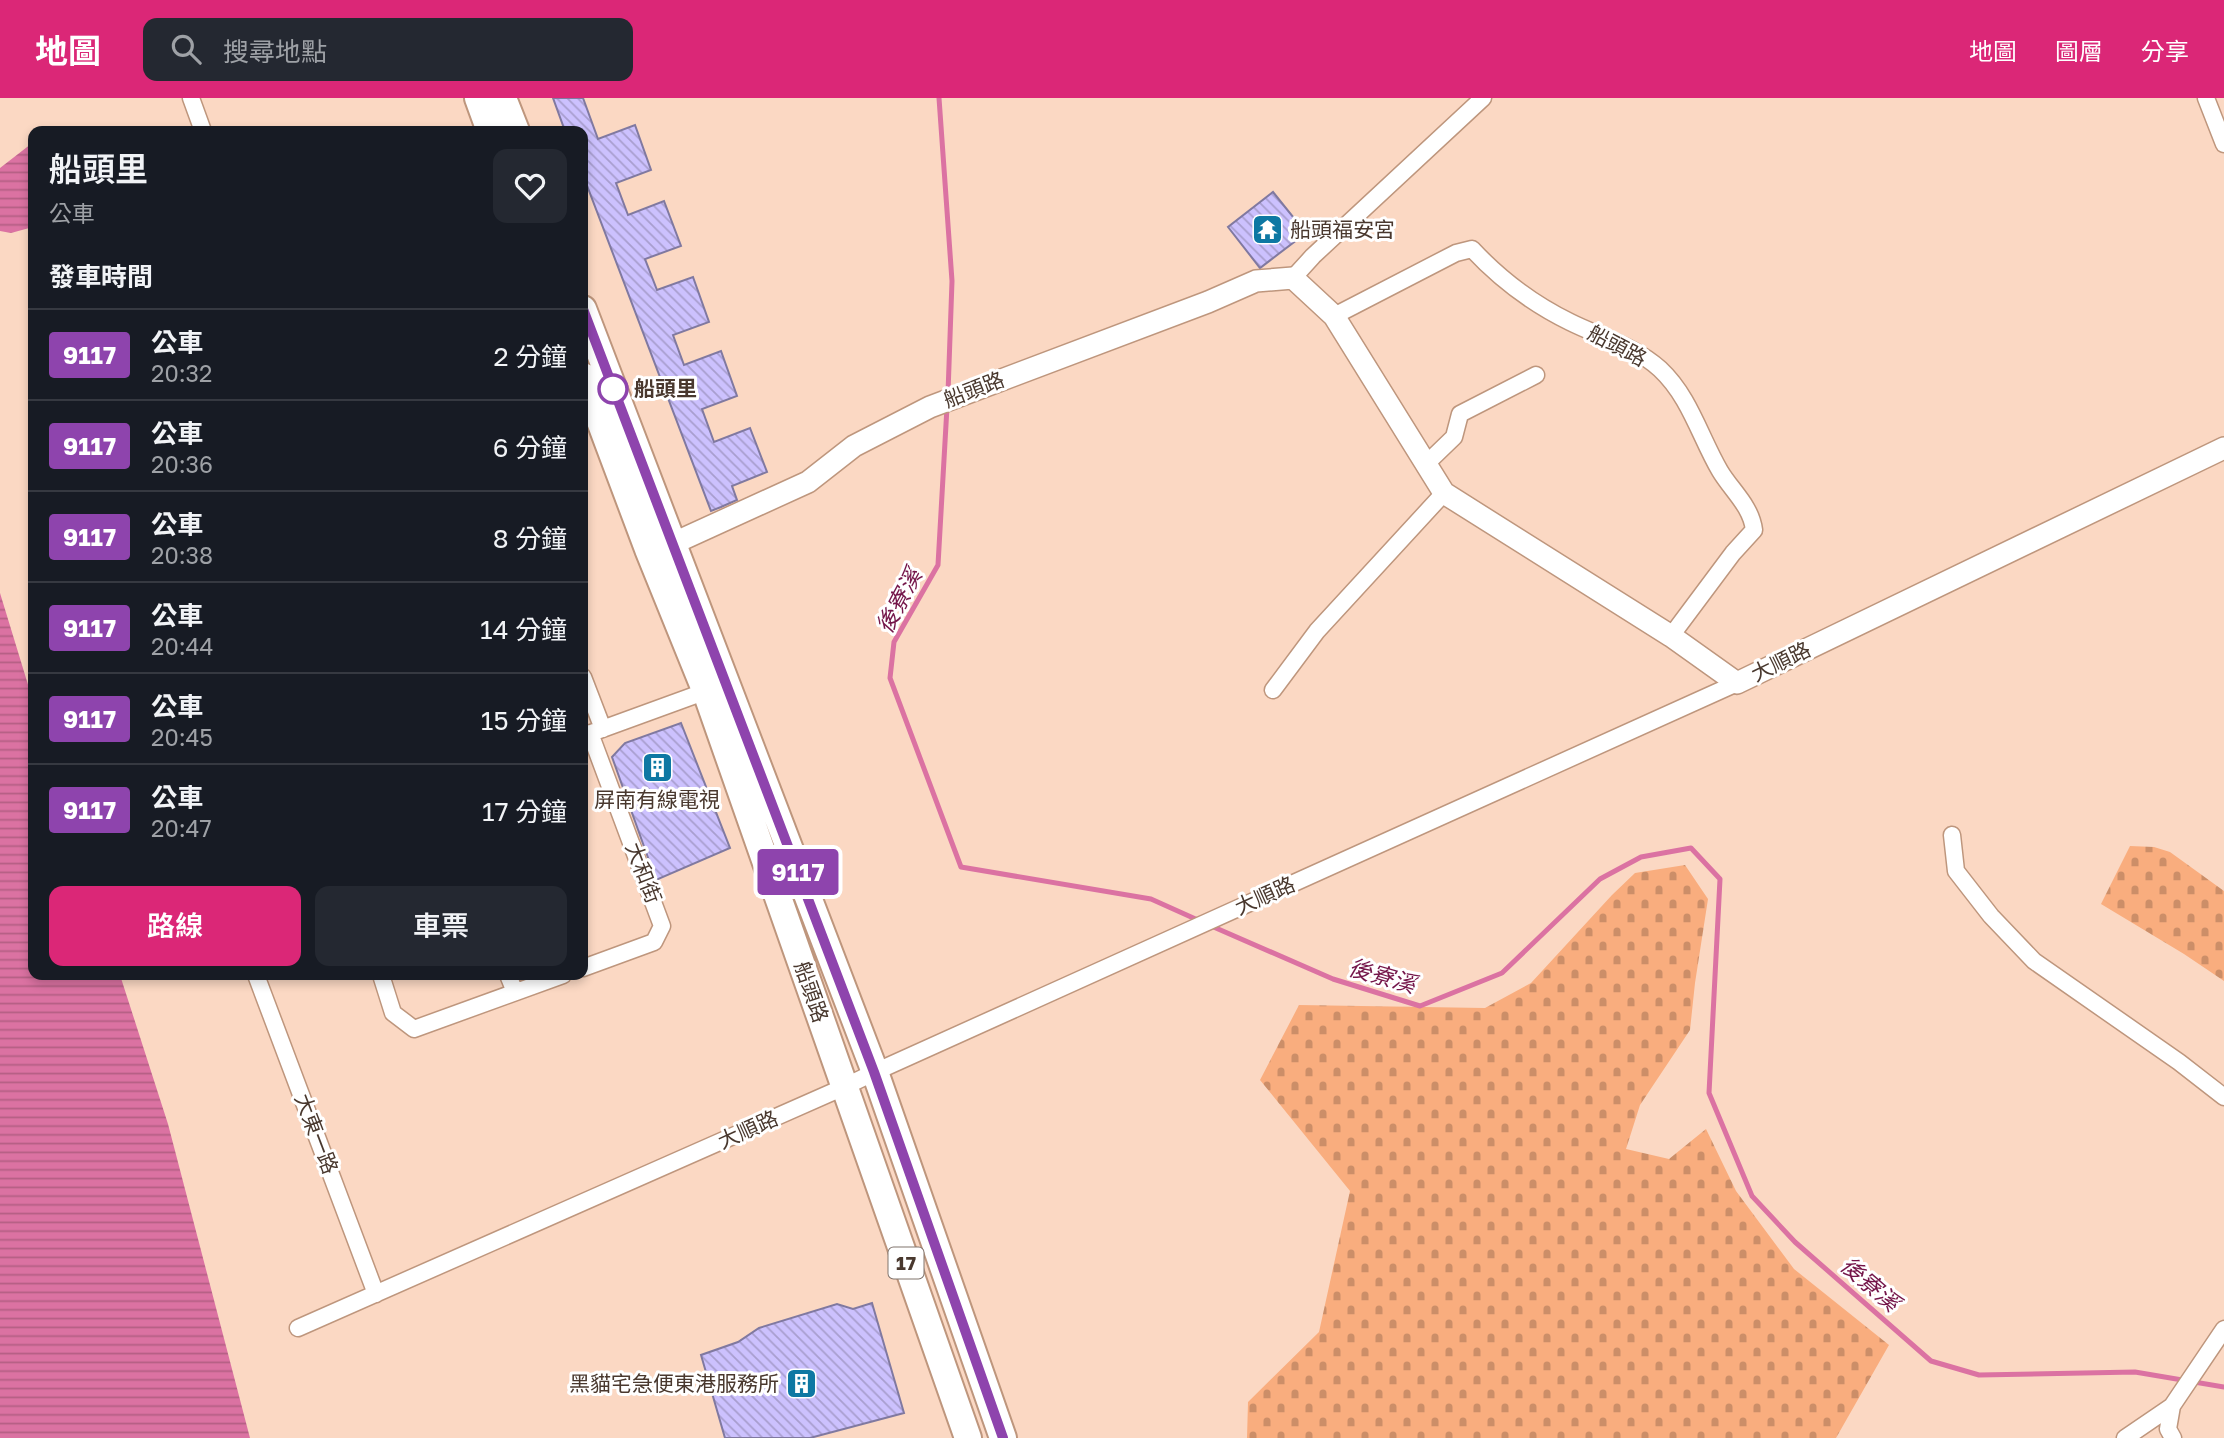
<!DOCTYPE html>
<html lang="zh-TW">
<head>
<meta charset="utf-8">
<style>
	body { margin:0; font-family:"Golos Text","Noto Sans TC",sans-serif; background:#242831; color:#f1f3f6; height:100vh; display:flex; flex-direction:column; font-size:26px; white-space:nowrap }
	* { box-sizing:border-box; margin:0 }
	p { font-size:23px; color:#9ea1a6 }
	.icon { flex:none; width:38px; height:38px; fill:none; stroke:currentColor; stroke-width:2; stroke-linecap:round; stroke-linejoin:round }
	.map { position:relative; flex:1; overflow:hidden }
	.side { position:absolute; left:28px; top:28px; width:560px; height:854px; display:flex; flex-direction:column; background:#171b24; border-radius:14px; box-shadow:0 4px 10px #0003 }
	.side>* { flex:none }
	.badge { padding:0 14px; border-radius:5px; font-size:24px; line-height:46px }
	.map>.badge { position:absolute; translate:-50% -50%; box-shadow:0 0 0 4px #fff }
	h2 { padding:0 21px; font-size:26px; line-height:63px }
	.round { display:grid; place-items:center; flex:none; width:74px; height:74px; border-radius:14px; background:#242831 }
	.overview { display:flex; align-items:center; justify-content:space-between; height:119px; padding:0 21px }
	h1 { font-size:33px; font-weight:600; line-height:52px }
	.primary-button { display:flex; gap:14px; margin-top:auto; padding:14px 21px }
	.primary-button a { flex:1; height:80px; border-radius:14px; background:#db2777; color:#fff; font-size:28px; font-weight:600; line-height:80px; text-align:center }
	.primary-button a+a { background:#242831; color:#f1f3f6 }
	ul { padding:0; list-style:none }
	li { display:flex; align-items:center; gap:21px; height:91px; padding:0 21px; border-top:2px solid #363941 }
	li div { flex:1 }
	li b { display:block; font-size:26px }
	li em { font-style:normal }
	li .badge { min-width:77px; font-weight:700; text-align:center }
	header { display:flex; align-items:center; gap:42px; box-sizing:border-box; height:98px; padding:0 35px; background:#db2777; color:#fff }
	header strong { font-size:33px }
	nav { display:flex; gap:38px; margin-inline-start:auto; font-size:24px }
	.search { width:490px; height:63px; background:#242831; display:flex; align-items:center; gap:18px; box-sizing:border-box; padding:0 24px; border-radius:14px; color:#9ea1a6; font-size:26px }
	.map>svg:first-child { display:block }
	.cemetery { fill:url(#cemetery-stones) }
	.water { fill:url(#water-rules) }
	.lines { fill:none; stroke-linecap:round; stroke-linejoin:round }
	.stream { stroke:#db72a2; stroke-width:5 }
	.building { fill:url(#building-back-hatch); stroke:#8079a0; stroke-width:2 }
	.minor-casing { stroke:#be967d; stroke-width:19 }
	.tertiary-casing { stroke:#be967d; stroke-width:24 }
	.primary-casing { stroke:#be967d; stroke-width:30 }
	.minor { stroke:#fff; stroke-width:16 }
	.tertiary { stroke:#fff; stroke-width:21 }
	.primary { stroke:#fff; stroke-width:26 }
	.line-casing { stroke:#fff; stroke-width:16 }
	.line { stroke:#8e44ad; stroke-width:10 }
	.stop-dot { fill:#fff; stroke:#8e44ad; stroke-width:3.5 }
	.labels { text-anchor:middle; stroke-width:6; stroke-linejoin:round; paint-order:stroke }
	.shield { fill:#fff; stroke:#80746d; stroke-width:2 }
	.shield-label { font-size:19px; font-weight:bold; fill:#49382e }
	.poi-label { font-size:21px; fill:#49382e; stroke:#fff; text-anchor:start }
	.street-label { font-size:21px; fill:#49382e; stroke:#fff }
	.stop-label { font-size:21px; font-weight:bold; fill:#49382e; stroke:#fff; text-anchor:start }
	.water-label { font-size:23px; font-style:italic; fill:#741549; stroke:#fff }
</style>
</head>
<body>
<header>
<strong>地圖</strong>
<div class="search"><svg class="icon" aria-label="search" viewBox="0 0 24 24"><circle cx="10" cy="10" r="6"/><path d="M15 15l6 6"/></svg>搜尋地點</div>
<nav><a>地圖</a><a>圖層</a><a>分享</a></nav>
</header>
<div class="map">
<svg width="2224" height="1340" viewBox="0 0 2224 1340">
	<defs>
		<pattern id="cemetery-stones" width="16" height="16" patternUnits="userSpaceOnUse" patternTransform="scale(1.75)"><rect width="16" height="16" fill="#f9ad7e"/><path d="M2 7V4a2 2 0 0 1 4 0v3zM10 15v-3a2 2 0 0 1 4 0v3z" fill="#cc8e68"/></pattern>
		<pattern id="water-rules" width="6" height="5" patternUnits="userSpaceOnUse" patternTransform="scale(1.75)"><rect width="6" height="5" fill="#db72a2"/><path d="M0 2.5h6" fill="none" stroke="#b45f84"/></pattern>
		<pattern id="building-back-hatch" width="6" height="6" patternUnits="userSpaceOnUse" patternTransform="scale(1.75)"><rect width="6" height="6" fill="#ccc1fe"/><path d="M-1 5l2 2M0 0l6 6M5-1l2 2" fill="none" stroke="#a89ece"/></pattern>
	</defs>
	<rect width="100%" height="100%" fill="#fbd8c3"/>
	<path class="cemetery" d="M2130 748 2154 749 2170 754 2224 793V883L2184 856 2101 806Z
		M1685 767 1708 801 1695 885 1690 932 1640 1007 1626 1051 1669 1061 1706 1031 1736 1093 1794 1171 1889 1247 1836 1340H1247L1248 1304 1319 1234 1350 1093 1260 982 1299 907 1485 910 1531 885 1612 797 1635 775Z"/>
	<path class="water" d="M31 46 33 69V129L11 135 0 133V70Z
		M0 495 33 603V877H120L168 1026 250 1340H0Z"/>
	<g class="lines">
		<path class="stream" d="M939 0 952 183 948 295
			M947 309 938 467 894 544 890 580 961 769 1151 801 1200 823
			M1209 827 1333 881 1420 908 1502 875 1600 781 1641 759 1691 750 1720 781 1709 995 1752 1098 1795 1144 1931 1263 1979 1277 2135 1274 2224 1289"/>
	</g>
	<path class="building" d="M553 0H583L598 41 635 27 651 72 616 85 628 117 664 103 681 148 645 161 657 192 693 179 709 224 673 237 684 267 721 253 737 298 702 311 714 344 750 330 767 374 732 388 737 402 721 409 711 413 583 77V33H565Z
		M1273 94 1306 135 1260 170 1228 129Z
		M681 625 730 750 656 782 612 659 625 645Z
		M872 1205 904 1315 810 1340H725L701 1257 738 1244 759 1230 837 1206 853 1211Z"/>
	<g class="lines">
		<defs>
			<path id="minor" d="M191 0 203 33
				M2206 0 2224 46
				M1293 180 1313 158 1483 0
				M1334 218 1456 155 1472 151C1500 181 1533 206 1570 224 1600 239 1635 248 1660 271 1690 299 1700 339 1720 373 1732 393 1751 408 1754 432L1733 455 1671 538
				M1425 367 1454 339 1460 316 1536 277
				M583 579 603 631
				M1273 592 1317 533 1444 395
				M583 638 712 591
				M1952 737 1956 773 1991 818 2034 863 2179 964 2224 999
				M583 870 654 844 662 828 590 635
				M256 877 376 1196
				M381 877 393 915 414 931 563 877
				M508 877 515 894
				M298 1230 844 989 875 974 1737 585
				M2172 1308 2168 1331 2173 1340
				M2125 1340 2172 1308 2224 1231"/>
			<path id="tertiary" d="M657 449 672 446 808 384 854 348 930 309 1208 204 1256 183 1293 180 1334 218 1444 395 1671 538 1737 585 2224 350"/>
			<path id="primary" d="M478 0 490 33
				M503 0 516 33
				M583 211 875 974 1003 1340
				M583 278 648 451 706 594 968 1340"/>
		</defs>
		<use href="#minor" class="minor-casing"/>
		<use href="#tertiary" class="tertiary-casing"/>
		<use href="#primary" class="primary-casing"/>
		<use href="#minor" class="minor"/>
		<use href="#tertiary" class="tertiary"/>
		<use href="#primary" class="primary"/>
	</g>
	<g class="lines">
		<defs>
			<path id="line" d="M583 211 874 974 1003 1340"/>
		</defs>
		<use href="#line" class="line-casing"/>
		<use href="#line" class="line"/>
	</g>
	<defs>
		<symbol id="temple-square" viewBox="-11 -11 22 22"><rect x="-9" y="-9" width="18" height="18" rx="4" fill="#0e78a3" stroke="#fff"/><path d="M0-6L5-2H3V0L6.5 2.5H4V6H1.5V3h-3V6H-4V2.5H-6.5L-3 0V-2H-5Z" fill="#fff"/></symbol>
		<symbol id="building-square" viewBox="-11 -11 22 22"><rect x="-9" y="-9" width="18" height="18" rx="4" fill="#0e78a3" stroke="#fff"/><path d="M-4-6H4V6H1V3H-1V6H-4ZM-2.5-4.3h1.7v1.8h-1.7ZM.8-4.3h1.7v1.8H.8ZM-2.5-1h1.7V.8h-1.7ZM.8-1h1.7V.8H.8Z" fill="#fff"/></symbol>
	</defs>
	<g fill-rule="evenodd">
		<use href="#temple-square" x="1250" y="114" width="35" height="35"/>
		<use href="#building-square" x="640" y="652" width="35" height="35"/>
		<use href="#building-square" x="784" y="1268" width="35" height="35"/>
	</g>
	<circle class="stop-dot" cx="613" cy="291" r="14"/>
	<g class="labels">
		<rect class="shield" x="888.5" y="1149.5" width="35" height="31" rx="5"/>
		<g class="shield-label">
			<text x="906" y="1172">17</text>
		</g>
		<g class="poi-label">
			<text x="1290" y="139">船頭福安宮</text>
			<text x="657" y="709" text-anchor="middle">屏南有線電視</text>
			<text x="779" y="1293" text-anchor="end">黑貓宅急便東港服務所</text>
		</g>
		<g class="street-label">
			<text transform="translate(1617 248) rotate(28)" y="7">船頭路</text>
			<text transform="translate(974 292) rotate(-21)" y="7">船頭路</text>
			<text transform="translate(1781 564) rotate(-26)" y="7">大順路</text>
			<text transform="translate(643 775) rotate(69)" y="7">大和街</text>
			<text transform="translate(1265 798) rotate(-24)" y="7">大順路</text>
			<text transform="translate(811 894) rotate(71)" y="7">船頭路</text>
			<text transform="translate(748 1032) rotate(-24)" y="7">大順路</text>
			<text transform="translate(316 1036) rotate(69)" y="7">大東一路</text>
		</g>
		<g class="stop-label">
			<text x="634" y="298">船頭里</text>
		</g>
		<g class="water-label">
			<text transform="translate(899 503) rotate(-62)" y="8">後寮溪</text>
			<text transform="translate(1382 878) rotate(16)" y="8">後寮溪</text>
			<text transform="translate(1870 1186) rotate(41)" y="8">後寮溪</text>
		</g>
	</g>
</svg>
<b class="badge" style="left:798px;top:774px;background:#8e44ad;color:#fff">9117</b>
<section class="side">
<div class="overview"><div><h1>船頭里</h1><p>公車</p></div><a class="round"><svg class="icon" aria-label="heart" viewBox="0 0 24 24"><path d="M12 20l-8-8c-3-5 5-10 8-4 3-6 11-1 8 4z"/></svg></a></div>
<h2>發車時間</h2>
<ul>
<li><span class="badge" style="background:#8e44ad;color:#fff">9117</span><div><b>公車</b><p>20:32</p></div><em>2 分鐘</em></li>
<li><span class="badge" style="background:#8e44ad;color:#fff">9117</span><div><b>公車</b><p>20:36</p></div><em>6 分鐘</em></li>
<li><span class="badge" style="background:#8e44ad;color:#fff">9117</span><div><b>公車</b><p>20:38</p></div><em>8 分鐘</em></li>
<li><span class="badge" style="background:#8e44ad;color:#fff">9117</span><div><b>公車</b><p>20:44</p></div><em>14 分鐘</em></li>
<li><span class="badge" style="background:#8e44ad;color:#fff">9117</span><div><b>公車</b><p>20:45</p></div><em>15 分鐘</em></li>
<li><span class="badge" style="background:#8e44ad;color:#fff">9117</span><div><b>公車</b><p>20:47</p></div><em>17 分鐘</em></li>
</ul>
<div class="primary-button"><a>路線</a><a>車票</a></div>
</section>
</div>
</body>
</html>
